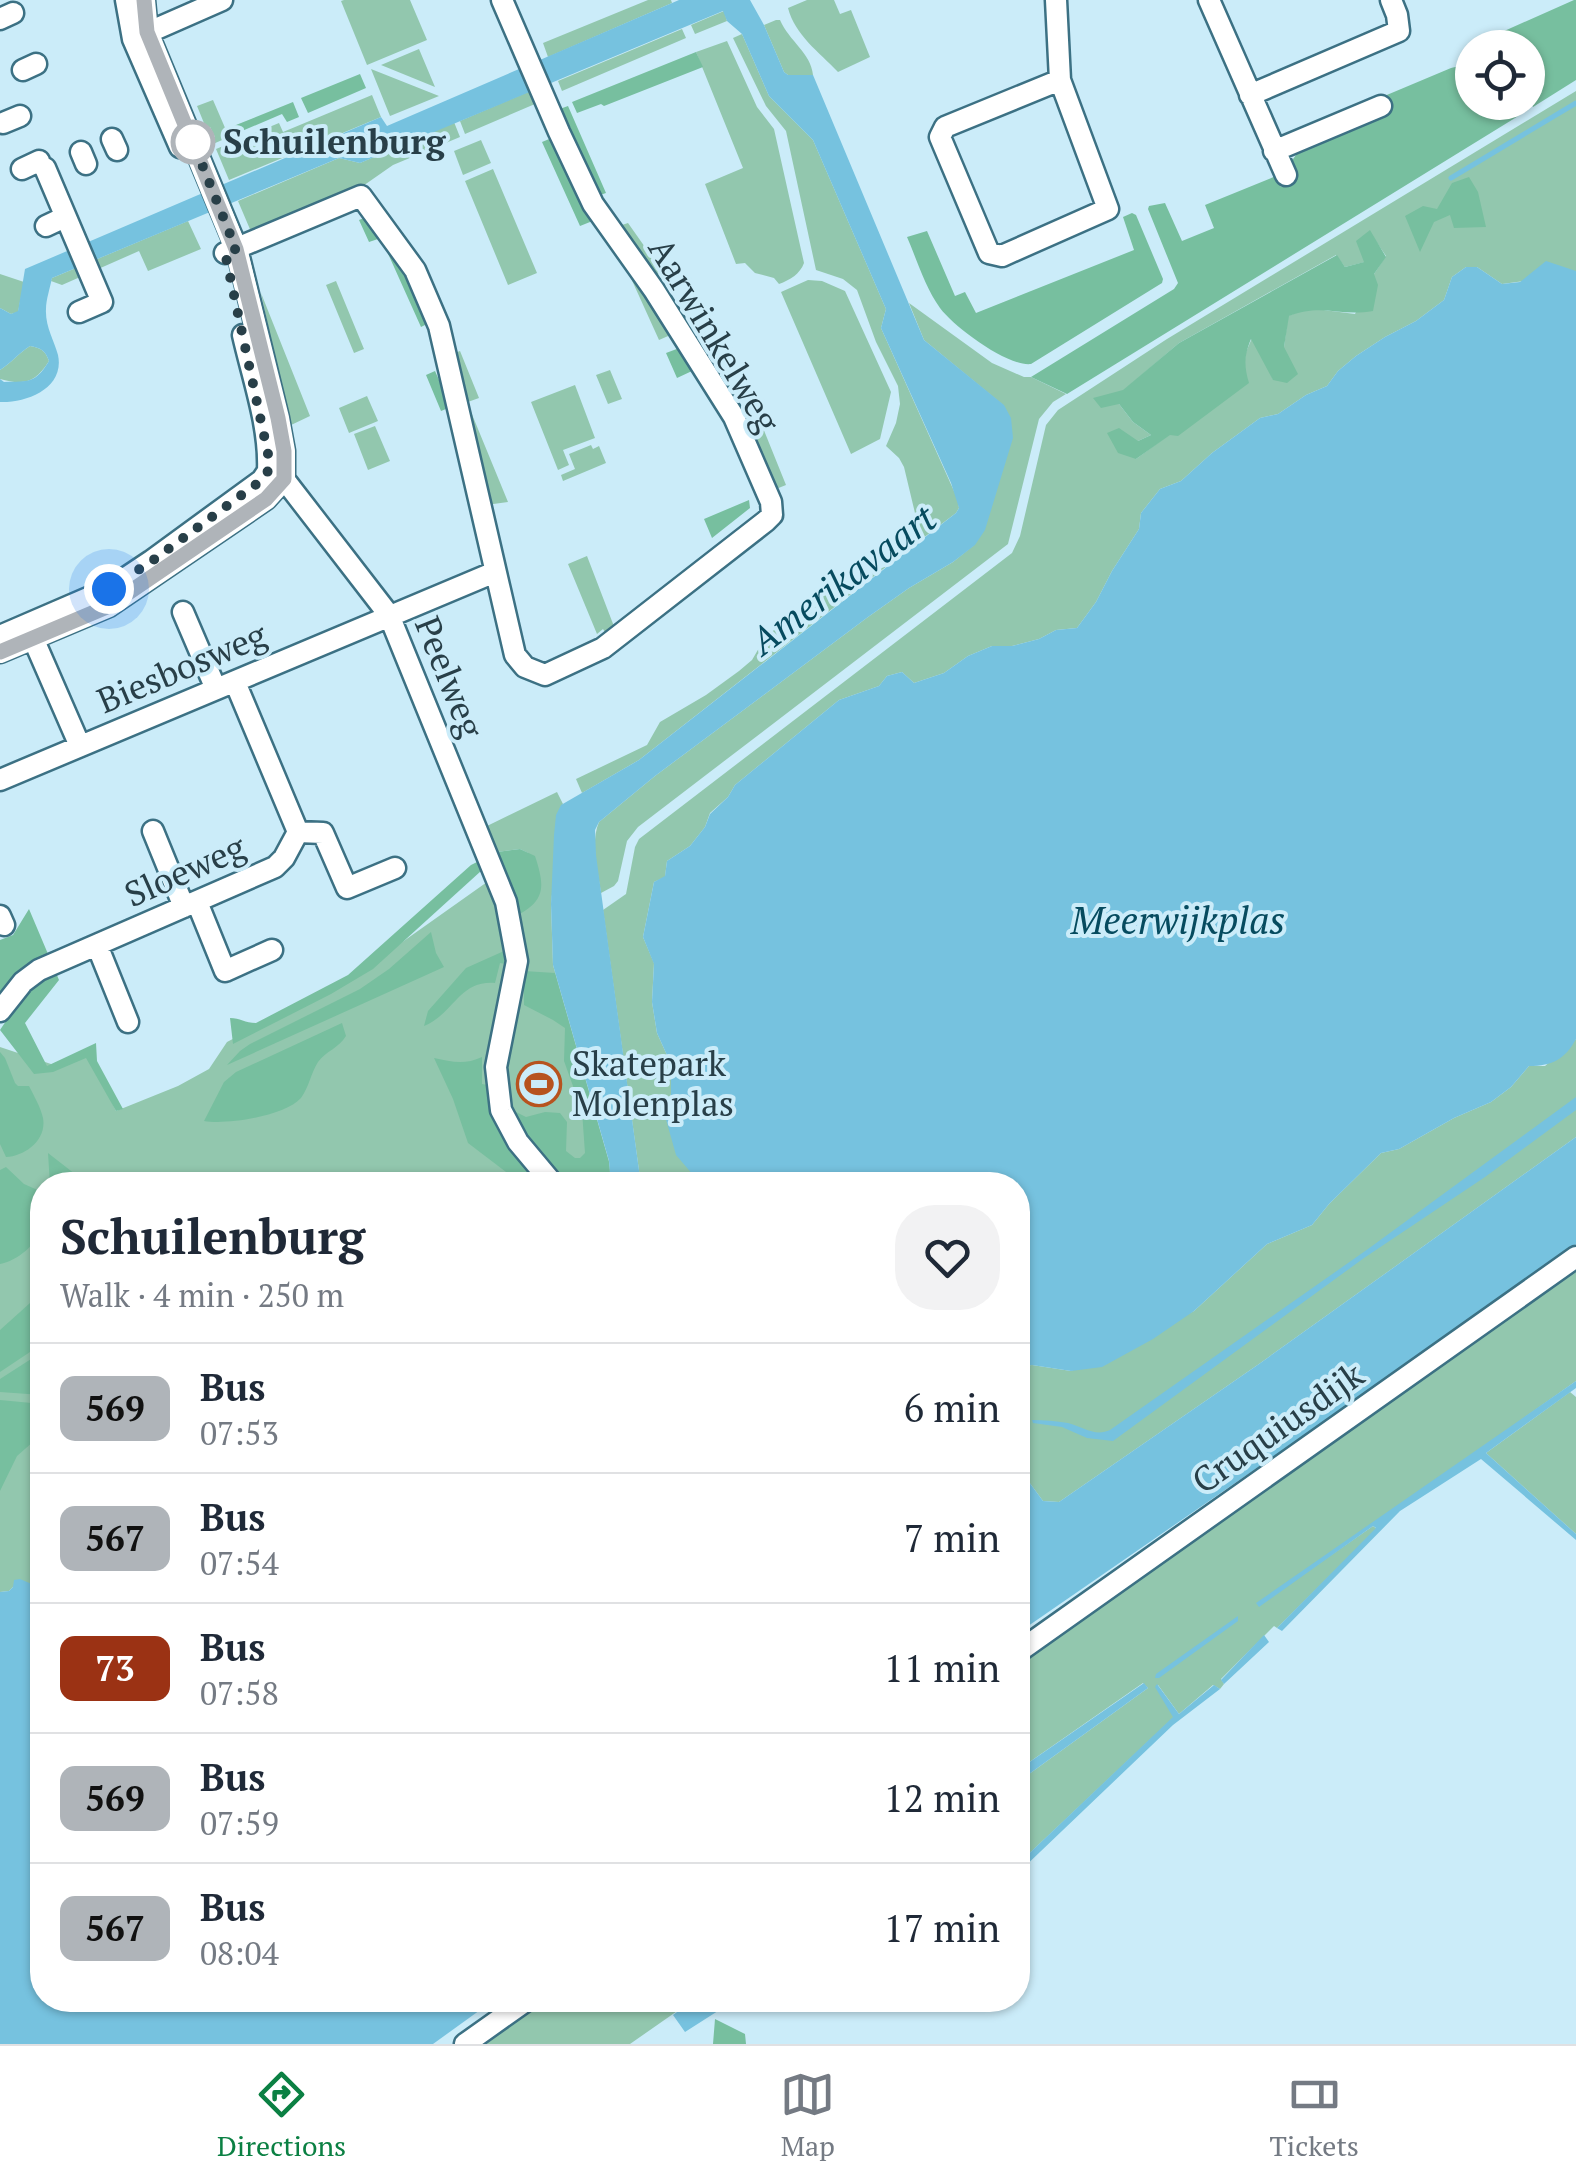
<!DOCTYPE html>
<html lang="en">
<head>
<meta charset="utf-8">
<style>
	body { margin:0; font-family:"PT Serif",serif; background:#f2f2f3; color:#1f2937; height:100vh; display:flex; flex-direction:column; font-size:38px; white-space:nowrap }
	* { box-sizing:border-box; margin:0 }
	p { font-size:32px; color:#747a83 }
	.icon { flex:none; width:55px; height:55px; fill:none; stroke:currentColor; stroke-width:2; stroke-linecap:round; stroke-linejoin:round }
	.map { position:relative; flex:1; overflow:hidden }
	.drawer { position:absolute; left:30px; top:1172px; width:1000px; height:840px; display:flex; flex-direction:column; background:#fff; border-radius:40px; box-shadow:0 2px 8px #0004 }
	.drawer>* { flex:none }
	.badge { padding:0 20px; border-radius:15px; font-size:35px; line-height:65px }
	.buttons { position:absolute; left:1455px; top:30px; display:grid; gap:20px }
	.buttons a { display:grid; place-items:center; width:90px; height:90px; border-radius:50%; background:#fff; box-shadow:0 2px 8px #0004; font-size:50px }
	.you { position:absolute; width:50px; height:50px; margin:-25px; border:8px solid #fff; border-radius:50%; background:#1a73e8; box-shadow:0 0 0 15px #1a73e833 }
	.map>.badge { position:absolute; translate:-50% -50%; box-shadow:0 0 0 5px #fff }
	.round { display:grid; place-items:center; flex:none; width:105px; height:105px; border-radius:40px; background:#f2f2f3 }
	.overview { display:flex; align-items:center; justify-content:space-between; height:170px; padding:0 30px }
	h1 { font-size:48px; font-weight:700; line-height:75px }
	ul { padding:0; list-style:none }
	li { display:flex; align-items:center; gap:30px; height:130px; padding:0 30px; border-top:2px solid #e0e1e3 }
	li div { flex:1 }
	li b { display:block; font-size:38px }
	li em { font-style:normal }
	li .badge { min-width:110px; font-weight:700; text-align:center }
	.dock { display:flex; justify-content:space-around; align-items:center; height:140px; border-top:2px solid #e0e1e3; background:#fff; font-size:28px; color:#747a83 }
	.dock a { display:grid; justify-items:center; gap:5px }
	.dock .current { color:#0b8043 }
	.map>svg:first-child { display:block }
	.green { fill:#92c7ae; fill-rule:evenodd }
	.forest { fill:#77bf9f }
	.water { fill:#76c2df }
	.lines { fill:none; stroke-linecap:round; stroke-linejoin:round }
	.stream { stroke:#76c2df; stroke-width:5 }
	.minor-casing { stroke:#3c7184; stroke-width:25 }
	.minor { stroke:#fff; stroke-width:20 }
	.line-casing { stroke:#fff; stroke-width:22 }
	.line { stroke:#afb4b9; stroke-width:15 }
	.walk { stroke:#283f48; stroke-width:10; stroke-dasharray:0 18 }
	.stop-dot { fill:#fff; stroke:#afb4b9; stroke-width:5 }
	.labels { text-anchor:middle; stroke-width:8; stroke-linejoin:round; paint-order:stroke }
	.stop-label { font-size:35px; font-weight:bold; fill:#283f48; stroke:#cbecf9; text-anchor:start }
	.street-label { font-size:35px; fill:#283f48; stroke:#cbecf9 }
	.poi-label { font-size:35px; fill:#283f48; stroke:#cbecf9; text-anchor:start }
	.water-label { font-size:38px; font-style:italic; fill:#064b5f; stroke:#cbecf9 }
</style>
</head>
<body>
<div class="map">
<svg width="1576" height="2044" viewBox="0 0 1576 2044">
	<rect width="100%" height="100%" fill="#cbecf9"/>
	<path class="green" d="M344 0H410L427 40 367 65 341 1Z
		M648 0H671L672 3 548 57 543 43Z
		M807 0H834L840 14 851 10 870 57 838 72C819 52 795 35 788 8Z
		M724 11 727 21 695 34 691 25Z
		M776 20H780C789 41 811 53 813 75H788L784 72 764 25Z
		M682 29 686 38 562 91 558 81Z
		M742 34 769 96 813 140 886 309 881 328 958 500 959 508 956 513 914 545 920 534 904 467 899 458 886 446 896 423 900 404 898 386 876 342 857 290 843 279 816 270 786 131 766 106 733 38Z
		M727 41 757 107 774 129 804 263C800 274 790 280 779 284L774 278 755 273 745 263 736 264 705 184 743 168 696 52Z
		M419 49 435 87 381 65Z
		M371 69 439 96 390 116Z
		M537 88 542 101 465 134 460 121Z
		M1576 91V274L1502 284 1477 267H1466L1452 277 1444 300 1416 321 1385 337 1356 356 1338 371 1327 386 1306 395 1278 414 1260 418 1212 453 1181 481 1160 489 1141 513 1139 529 1112 571 1096 602 1077 628 1056 630 1039 639 1012 646H992L968 656 944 673 914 683 902 672 887 676 879 686 839 700 735 785 728 797 710 813 705 827 690 846 667 861 665 877 654 882 643 937 654 963 652 1002 657 1033 671 1064V1094L665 1116 694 1176 710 1185H641L603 910 626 894 635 847 639 839 1012 553 1020 536 1046 425 1058 410 1167 339ZM1369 231 1386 256 1374 274 1355 314 1308 308 1288 316 1284 347 1273 379 1252 338 1246 352 1244 366 1170 434 1136 459 1138 441 1151 435 1133 422 1119 404 1123 391 1179 343 1336 255 1345 267 1365 262Z
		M372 95 381 117 229 180 216 149 279 123 283 132Z
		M213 100 229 137 213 144 211 139 215 137 210 127 206 128 197 106Z
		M454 122 460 137 393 165 350 195 252 234 238 201 339 158 360 163Z
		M481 140 491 163 463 175 454 151Z
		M493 169 537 273 508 285 465 181Z
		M188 221 201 249 148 271 139 251 62 285 51 281 52 278Z
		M628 223 664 274 655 280 616 227Z
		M0 274 24 282 18 312 11 314 0 308Z
		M634 274 675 333 659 340 630 276Z
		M808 280 822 281 845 291 891 392 880 439 851 454 781 292Z
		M336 281 364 349 354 353 326 285Z
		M261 293 310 416 289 426Z
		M909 303 992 363 1024 377H1031L1066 394 1053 402 1039 419 1008 544 638 827 627 841 618 881 614 886 601 893C598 871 590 843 599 822L655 776 868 617 909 588 953 562 974 545 1003 405 924 340Z
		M30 346C41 348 45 350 49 361 36 382 24 386 0 379V370C11 363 19 353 30 346Z
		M460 351 479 398 465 403 452 354Z
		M610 370 622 399 608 404 596 375Z
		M575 385 595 438 563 450 569 465 558 470 531 402Z
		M367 396 378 421 349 433 339 408Z
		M471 412 508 502 486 505 465 414Z
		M761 423 786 485 771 491 746 429Z
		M375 426 390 461 368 470 354 434Z
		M591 445 593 449 599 446 606 463 563 481 561 475 575 469 569 454Z
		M587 556 615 629 607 635 603 629 597 634 568 564Z
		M887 566 639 760 582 793 576 779 647 745 660 722 706 695 739 671 752 660 766 636 827 590Z
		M557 792 563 804 561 806 551 904 553 965 609 1162 611 1185H42V1592L34 1585 13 1587 9 1591 0 1592V1047L54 1065 89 1055 116 1111 178 1086 209 1069 227 1042 360 972 528 853 520 849 497 852 487 826Z
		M1576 1039V1137L1259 1364 1059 1502 1043 1501 1018 1467V1367L1032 1365 1071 1371 1194 1311 1267 1244 1312 1225 1329 1204 1381 1153 1399 1149 1454 1118 1491 1102 1511 1087 1529 1066H1545Z
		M1576 1265V1381L1258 1606 1373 1526 1377 1529 1277 1628 1274 1626 1221 1679 1224 1684 1220 1689 1213 1685 1179 1714 1158 1685 1156 1687 1174 1717 1018 1864V1782L1148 1688 1143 1683 1018 1770V1663Z
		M1570 1392 1576 1397V1534L1486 1453Z
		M537 2000H693L630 2044H475Z"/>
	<path class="forest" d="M1574 0H1576V80L1533 107 1528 94V48L1509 47 1502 32Z
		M696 52 703 67 604 106 601 104 577 113 572 102Z
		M1472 63V102L1524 103 1528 110 1067 394 1031 377 1174 289 1178 283 1148 209 1149 206 1165 203 1182 241 1214 228 1205 205 1276 176 1281 187 1297 178 1291 162 1298 152 1382 97 1451 68Z
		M360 74 366 88 308 113 301 98Z
		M293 102 299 117 287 122 282 114 235 134 231 127Z
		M568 106 606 193 597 196 557 110Z
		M554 137 595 220 580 226 542 142Z
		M1469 177 1478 192 1486 227 1454 228 1450 215 1434 222 1420 252 1405 216 1423 206 1437 209 1452 183Z
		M1132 213 1136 215 1163 279 1162 283 1031 364C1008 367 954 327 940 308 925 287 917 260 907 237L927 231 955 296 965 292 976 313 1134 250 1123 217Z
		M369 216 408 271 431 322 421 327 381 238 369 242 359 220Z
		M1370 230 1386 257 1374 274 1378 285 1373 311C1340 317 1322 303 1289 316L1284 347 1298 374 1287 383 1273 380 1251 339C1244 356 1244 366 1249 383L1178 436 1170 435 1136 459 1118 453 1107 433 1119 428 1138 441 1151 435 1133 422 1119 404 1101 408 1093 398 1123 390 1179 343 1337 255 1345 267 1364 262 1356 241Z
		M705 330 733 392 729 393 690 337Z
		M682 347 692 371 677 378 666 353Z
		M435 371 451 407 441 411 426 375Z
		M749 500 750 508 712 538 704 519Z
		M520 849 535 856C544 884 547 900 518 915L498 872 501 860 497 852Z
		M477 862 481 871 373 969 331 994 233 1044 230 1018C240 1018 245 1023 256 1023L348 975 471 865Z
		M29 909 59 980 25 1023 47 1066 96 1043 97 1061 123 1109 116 1111 86 1058 53 1072 34 1074 0 1030 16 1006 0 998V940L13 935Z
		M431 932 436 953 444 967 227 1065 240 1051 250 1044 360 989 389 969Z
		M504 951H508L511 965 500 963 495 983C459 980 454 1014 424 1026L428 1011 466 968Z
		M524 971 555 973 609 1162 611 1185H559L532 1152 507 1104 516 1112 526 1117 545 1112 560 1113 567 1122 566 1151 575 1158H580L585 1153 582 1111 564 1061 565 1028 553 1020 524 1005Z
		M342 1023 346 1036C339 1048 326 1051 318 1062 311 1073 309 1087 301 1098 285 1116 227 1125 204 1121L224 1082 236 1072Z
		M0 1052 5 1058 15 1083 18 1086H29C34 1096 41 1108 43 1118 47 1140 25 1156 6 1157L0 1144Z
		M482 1057V1084L493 1086 545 1185H523L468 1143 453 1099 434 1058C452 1062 465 1065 482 1057Z
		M48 1153 89 1185H50Z
		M6 1167 24 1184 42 1192C43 1202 45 1216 42 1226 38 1244 17 1261 0 1264V1170Z
		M42 1296V1344L0 1372V1330L30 1303Z
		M42 1352V1395L0 1392V1379Z
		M0 1400 42 1404V1434L17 1456 0 1491Z
		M715 2019 745 2034 746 2044H713Z"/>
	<path class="water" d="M679 0H750L764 25 784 72 788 75H813L924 340 1004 405 1011 418 1013 438 985 530 975 545 953 562 909 588 868 617 655 776 599 822 595 830 596 855 641 1185H611L609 1161 553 965 551 904 554 835 556 815 561 805 639 760 956 513 959 508 951 483 881 328 886 309 813 140 769 96 742 34 727 21 723 11 360 163 339 158 52 278C50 288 46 300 46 309 45 326 54 340 58 355 65 388 27 403 0 402V379L4 382C29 381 35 384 49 361 45 350 41 348 30 346 19 353 11 363 0 370V308L11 314 18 311 25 269 381 117 387 126Z
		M1546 261 1576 271V1039C1565 1059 1553 1066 1529 1066L1511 1087 1491 1102 1454 1118 1399 1149 1381 1153 1329 1204 1312 1225 1267 1244 1194 1311 1153 1339 1102 1367 1071 1371 1032 1365 1018 1367V1185H710L694 1176 676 1155 665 1116 671 1094V1064L657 1033 652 1002 654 964 643 937 654 882 665 876 667 861 690 846 705 827 710 814 728 797 735 785 839 700 879 686 887 676 902 672 914 683 944 673 968 656 992 646H1012L1039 639 1056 630 1077 628 1096 602 1112 571 1139 529 1141 513 1160 489 1181 481 1212 453 1260 418 1278 414 1306 395 1327 386 1338 371 1356 356 1385 337 1416 321 1444 300 1452 277 1466 267H1477L1502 284 1520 282Z
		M1576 1097V1110L1485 1177 1364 1258 1113 1441 1087 1438 1062 1427 1033 1423 1032 1420C1044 1420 1056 1421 1068 1423 1083 1427 1095 1437 1110 1430L1368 1249Z
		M1576 1137V1244L1419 1356 1018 1633V1467L1043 1501 1059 1502 1259 1364Z
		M1576 1381V1388L1486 1453 1576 1534V1540L1481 1459 1400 1511 1282 1631 1277 1628 1376 1528 1373 1526 1259 1607 1256 1603Z
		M20 1579 34 1585 42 1592V2000H494L433 2044H0V1592L9 1591 13 1587 14 1580Z
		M1238 1616V1621L1159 1678H1155L1156 1674Z
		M1264 1635 1269 1642 1224 1684 1221 1680Z
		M1144 1683 1148 1688 1018 1782V1770Z
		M1157 1684 1179 1714 1214 1685 1220 1689 1173 1725 1018 1873V1864L1173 1717 1155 1687Z
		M693 2000H732V2002L685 2032 673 2015Z"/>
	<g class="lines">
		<path class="stream" d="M1451 178 1576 103"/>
		<defs>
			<path id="minor" d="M126 0 133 39 180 147
				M144 0 147 32 237 249 278 418 284 451V479
				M1056 0 1060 80 1108 209 1002 256 989 253 940 137 945 127 1060 80
				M1209 0 1286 175
				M0 19 13 13
				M140 36 222 0
				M23 70 36 64
				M1250 95 1399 31 1397 15 1391 0
				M3 123 20 116
				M112 139 117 150
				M1274 151 1381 106
				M81 152 86 164
				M45 168 102 302 79 312
				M22 169 39 161
				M46 226 65 217
				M225 253 361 196 415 270 439 326 515 655 525 667 545 675 603 648 766 521 772 515 771 502 734 417 654 290 593 204 559 132 502 0
				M243 335C253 379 270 426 268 471
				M268 471 284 479 389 615 506 902 517 961 496 1067 501 1110 518 1142 554 1185
				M183 612 216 689
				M29 629 80 746
				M0 636 109 589 151 561 262 480 268 471
				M0 652 109 606 266 499 284 479
				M0 780 495 572
				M153 831 184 907
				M298 832 323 833 347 888 395 868
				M197 902 225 971 272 950
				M0 916 4 925
				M97 945 128 1022
				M0 1011 23 982 39 970 275 867 284 858 298 832 235 682
				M1018 1652 1576 1257
				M465 2044 527 2000"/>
		</defs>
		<use href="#minor" class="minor-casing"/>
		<use href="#minor" class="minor"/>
	</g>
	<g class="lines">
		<defs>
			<path id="line" d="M0 652 109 606 266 499 284 479V451L278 418 236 249 147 32 144 0"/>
		</defs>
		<use href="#line" class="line-casing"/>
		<use href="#line" class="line"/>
		<path class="walk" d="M109 589 152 561 262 480 268 471V454L225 253 236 249 193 142"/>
	</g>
	<defs>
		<symbol id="stadium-ring" viewBox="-11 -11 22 22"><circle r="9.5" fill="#cbecf9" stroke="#b7531f" stroke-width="1.5"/><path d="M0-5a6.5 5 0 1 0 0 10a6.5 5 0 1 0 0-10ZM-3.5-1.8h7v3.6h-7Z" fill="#b7531f"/></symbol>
	</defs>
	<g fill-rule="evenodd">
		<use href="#stadium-ring" x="514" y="1059" width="50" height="50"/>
	</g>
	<circle class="stop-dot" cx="193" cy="142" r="20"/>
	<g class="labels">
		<g class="stop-label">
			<text x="223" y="154">Schuilenburg</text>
		</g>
		<g class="street-label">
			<text transform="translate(714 335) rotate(59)" y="12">Aarwinkelweg</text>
			<text transform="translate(182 668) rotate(-23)" y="12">Biesbosweg</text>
			<text transform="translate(449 677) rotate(68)" y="12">Peelweg</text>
			<text transform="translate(185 871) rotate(-24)" y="12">Sloeweg</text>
			<text transform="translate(1278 1428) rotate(-35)" y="12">Cruquiusdijk</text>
		</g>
		<g class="poi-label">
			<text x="572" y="1076">Skatepark<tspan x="572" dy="40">Molenplas</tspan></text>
		</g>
		<g class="water-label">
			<text transform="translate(843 580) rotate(-37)" y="13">Amerikavaart</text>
			<text x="1178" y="934">Meerwijkplas</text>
		</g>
	</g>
</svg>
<div class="buttons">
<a><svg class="icon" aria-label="locate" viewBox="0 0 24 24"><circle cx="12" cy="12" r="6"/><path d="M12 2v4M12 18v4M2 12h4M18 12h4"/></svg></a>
</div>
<div class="you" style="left:109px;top:589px"></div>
<section class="drawer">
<div class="overview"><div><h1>Schuilenburg</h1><p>Walk · 4 min · 250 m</p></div><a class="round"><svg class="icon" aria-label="heart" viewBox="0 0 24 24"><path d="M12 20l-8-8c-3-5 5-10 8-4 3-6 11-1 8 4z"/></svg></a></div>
<ul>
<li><span class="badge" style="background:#afb4b9;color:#111">569</span><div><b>Bus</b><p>07:53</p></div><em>6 min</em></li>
<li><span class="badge" style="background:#afb4b9;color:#111">567</span><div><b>Bus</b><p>07:54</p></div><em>7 min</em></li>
<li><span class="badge" style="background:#9b3214;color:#fff">73</span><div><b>Bus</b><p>07:58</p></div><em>11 min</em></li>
<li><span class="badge" style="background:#afb4b9;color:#111">569</span><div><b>Bus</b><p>07:59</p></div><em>12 min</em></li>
<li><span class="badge" style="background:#afb4b9;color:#111">567</span><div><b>Bus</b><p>08:04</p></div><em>17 min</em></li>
</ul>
</section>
</div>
<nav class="dock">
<a class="current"><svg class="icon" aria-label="directions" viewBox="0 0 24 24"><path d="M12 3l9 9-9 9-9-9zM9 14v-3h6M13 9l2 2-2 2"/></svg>Directions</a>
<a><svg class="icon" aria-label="map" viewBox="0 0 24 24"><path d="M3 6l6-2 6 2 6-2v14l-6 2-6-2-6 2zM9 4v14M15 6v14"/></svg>Map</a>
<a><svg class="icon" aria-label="tickets" viewBox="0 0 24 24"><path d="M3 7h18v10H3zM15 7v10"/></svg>Tickets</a>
</nav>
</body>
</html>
